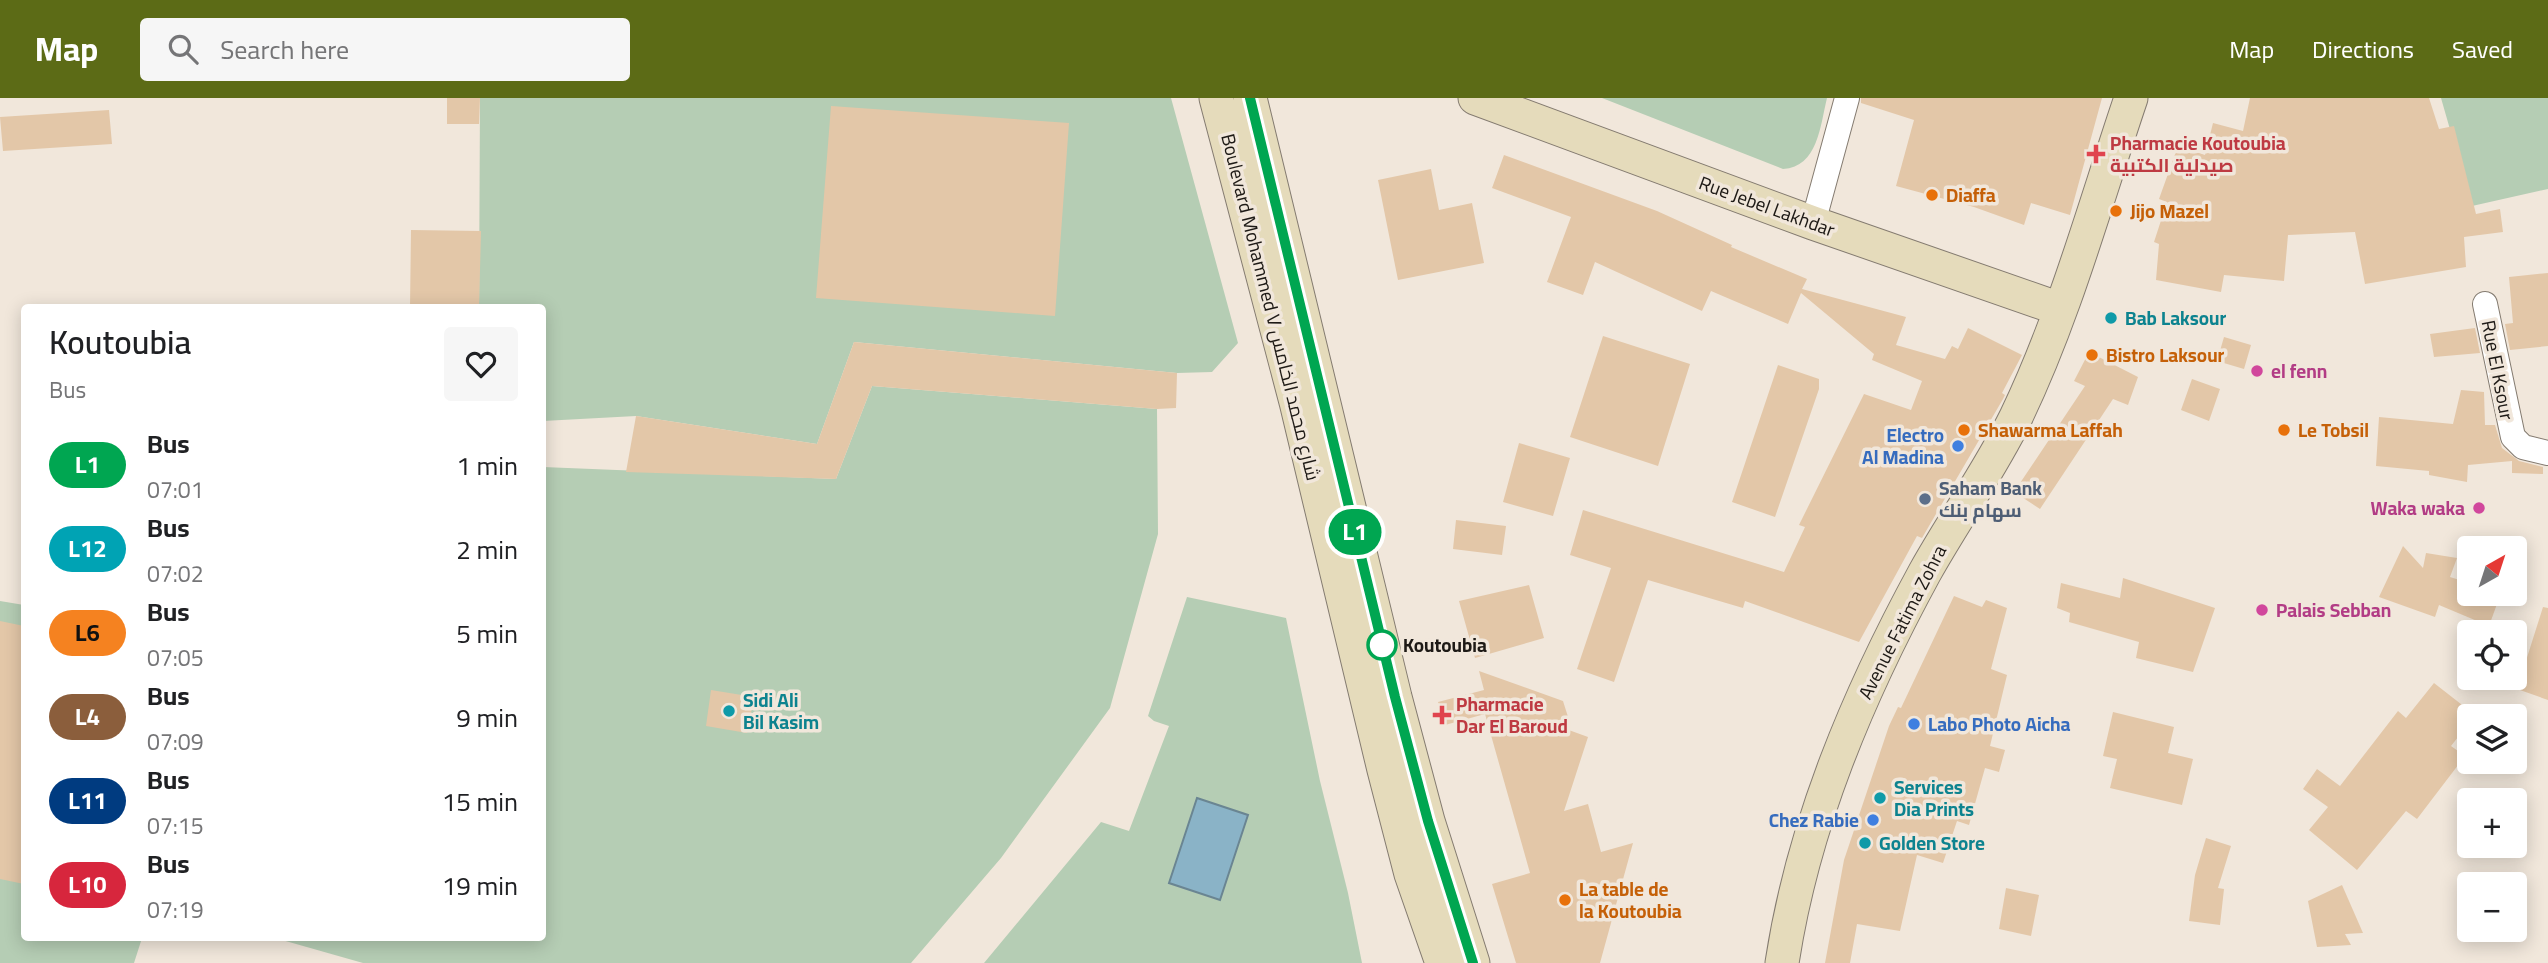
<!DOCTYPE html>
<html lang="en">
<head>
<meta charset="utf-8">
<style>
	body { margin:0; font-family:Georgia,Cairo,serif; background:#f6f6f6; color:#202124; height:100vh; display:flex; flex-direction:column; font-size:26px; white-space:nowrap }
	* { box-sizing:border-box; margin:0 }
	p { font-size:23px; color:#757577 }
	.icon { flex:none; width:38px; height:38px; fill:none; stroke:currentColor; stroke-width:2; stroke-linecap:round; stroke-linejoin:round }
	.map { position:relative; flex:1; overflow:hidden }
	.panel { position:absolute; left:21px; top:206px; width:525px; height:637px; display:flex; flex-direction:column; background:#fff; border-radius:7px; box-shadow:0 4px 18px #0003 }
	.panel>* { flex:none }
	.badge { padding:0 14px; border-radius:23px; font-size:24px; line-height:46px }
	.needle { width:46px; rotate:39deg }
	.tools { position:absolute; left:2457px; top:438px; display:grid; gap:14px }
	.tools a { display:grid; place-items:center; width:70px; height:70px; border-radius:7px; background:#fff; box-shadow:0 4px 18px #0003; font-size:35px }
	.map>.badge { position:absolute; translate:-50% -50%; box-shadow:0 0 0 4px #fff }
	.round { display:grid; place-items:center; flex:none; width:74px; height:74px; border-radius:7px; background:#f6f6f6 }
	.headline { display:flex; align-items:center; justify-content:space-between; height:119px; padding:0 28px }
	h1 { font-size:33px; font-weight:600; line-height:52px }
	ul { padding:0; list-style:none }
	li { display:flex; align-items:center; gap:21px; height:84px; padding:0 28px }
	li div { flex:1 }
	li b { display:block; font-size:26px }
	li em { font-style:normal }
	li .badge { min-width:77px; font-weight:700; text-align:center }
	header { display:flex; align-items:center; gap:42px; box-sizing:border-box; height:98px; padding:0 35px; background:#5c6b16; color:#fff }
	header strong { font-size:33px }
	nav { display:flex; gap:38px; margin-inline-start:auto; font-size:24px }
	.search { width:490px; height:63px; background:#f6f6f6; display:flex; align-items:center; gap:18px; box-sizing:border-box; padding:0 24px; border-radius:7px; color:#757577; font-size:26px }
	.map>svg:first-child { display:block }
	.green { fill:#b5cdb4 }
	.water { fill:#8ab3c7; stroke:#6a8592; stroke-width:2 }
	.building { fill:#e3c7a8 }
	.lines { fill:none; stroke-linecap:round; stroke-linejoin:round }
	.street-casing { stroke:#847b70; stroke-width:26 }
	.secondary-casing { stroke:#847b70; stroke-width:35 }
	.street { stroke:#fff; stroke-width:24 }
	.secondary { stroke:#e5dbbb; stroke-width:33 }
	.line-casing { stroke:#fff; stroke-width:16 }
	.line { stroke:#00a651; stroke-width:10 }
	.health-dot { fill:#e0444e; stroke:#f1e7db; stroke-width:2.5 }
	.food-dot { fill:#e8710a; stroke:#f1e7db; stroke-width:2.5 }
	.culture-dot { fill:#0f9aa8; stroke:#f1e7db; stroke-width:2.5 }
	.hotel-dot { fill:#d1479c; stroke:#f1e7db; stroke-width:2.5 }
	.shop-dot { fill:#3f7fe0; stroke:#f1e7db; stroke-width:2.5 }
	.service-dot { fill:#5c6f8a; stroke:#f1e7db; stroke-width:2.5 }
	.stop-dot { fill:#fff; stroke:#00a651; stroke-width:3.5 }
	.labels { text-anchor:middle; stroke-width:7; stroke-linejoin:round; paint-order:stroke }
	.health-label { font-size:19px; font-weight:bold; fill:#be3a42; stroke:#f1e7db; text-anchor:start }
	.food-label { font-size:19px; font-weight:bold; fill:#c56008; stroke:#f1e7db; text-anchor:start }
	.street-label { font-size:19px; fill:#1e1a16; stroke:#f1e7db }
	.culture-label { font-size:19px; font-weight:bold; fill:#0d838f; stroke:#f1e7db; text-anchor:start }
	.hotel-label { font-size:19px; font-weight:bold; fill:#b23c85; stroke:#f1e7db; text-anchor:start }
	.shop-label { font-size:19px; font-weight:bold; fill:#366cbe; stroke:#f1e7db; text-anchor:end }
	.service-label { font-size:19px; font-weight:bold; fill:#4e5e75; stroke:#f1e7db; text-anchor:start }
	.stop-label { font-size:19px; font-weight:bold; fill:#1e1a16; stroke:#f1e7db; text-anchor:start }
</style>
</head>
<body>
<header>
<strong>Map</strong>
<div class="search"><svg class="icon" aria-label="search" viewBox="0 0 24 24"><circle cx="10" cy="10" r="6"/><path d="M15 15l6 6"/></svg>Search here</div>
<nav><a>Map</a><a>Directions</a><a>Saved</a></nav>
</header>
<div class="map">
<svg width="2548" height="865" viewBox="0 0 2548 865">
	<rect width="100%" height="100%" fill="#f1e7db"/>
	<path class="green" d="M480 0H1171L1238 245 1212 274 1177 275 854 244 817 346 636 318 543 323 542 210H479Z
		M1602 0H1827C1820 28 1818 69 1783 71Z
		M2441 0H2548V91L2472 108Z
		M872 288 1157 311 1158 436 1110 610 1001 760 911 865H363L275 840H542L543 369 836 381Z
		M1187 499 1286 520 1320 683 1348 795 1362 865H984L1101 724 1129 733 1169 628 1154 623 1148 618Z
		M0 503 24 507V840H142L134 865H0Z"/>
	<path class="water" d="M1197 700 1248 717 1220 802 1169 785Z"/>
	<path class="building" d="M447 0H480L479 26H447Z
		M1861 0H2102L2070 117 2031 105 2024 127 1974 109 1896 88 1914 22 1861 5Z
		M2250 0H2429L2439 31 2454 28 2476 116 2500 111 2503 134 2464 139 2466 169 2365 186 2355 134 2288 137 2284 183 2224 177 2221 194 2156 182 2159 146 2154 144 2167 104 2159 101 2178 48 2205 57 2213 25 2243 33Z
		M831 8 1069 25 1055 218 816 200Z
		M109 12 112 46 3 53 0 19Z
		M1504 57 1657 113 1732 147 1731 149 1807 181 1802 191 1906 219 1896 247 1945 261 1952 248 1958 251 1968 230 2022 257 2002 295 2005 297 2003 301 1922 440 1917 438 1859 544 1745 503 1743 510 1648 482 1614 584 1577 571 1611 470 1570 457 1583 412 1784 474 1805 429 1799 427 1864 296 1911 312 1922 283 1872 262 1874 256 1801 195 1788 226 1711 193 1702 213 1595 164 1583 197 1547 184 1571 119 1492 90Z
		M1431 71 1439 112 1472 105 1484 165 1398 182 1378 82Z
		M411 132 481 133 479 210H410Z
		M2548 175V248L2510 252 2505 226 2513 225 2509 179Z
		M2475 230 2480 255 2434 259 2430 236Z
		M1603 238 1690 266 1658 368 1570 339Z
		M2224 239 2251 247 2244 271 2217 263Z
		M854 244 1177 275 1176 310 1157 311 872 288 836 381 626 374 636 318 817 346Z
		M2089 254 2138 279 2128 307 2113 301 2040 411 2014 394 2085 288 2074 283Z
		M1778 267 1819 281V291L1775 419 1732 404Z
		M2192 281 2220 291 2209 323 2181 312Z
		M2461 292 2484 294 2485 327H2495L2502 350 2519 363 2543 369V376L2512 375V363L2468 367 2467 384 2429 377V373L2376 368 2379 319 2453 326Z
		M1519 345 1570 360 1553 418 1503 404Z
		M1456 422 1506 428 1502 457 1453 451Z
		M2403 448 2423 470 2426 455 2457 460 2450 479 2469 485V495H2501L2489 528 2439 507 2435 519 2379 499Z
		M2123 480 2215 510 2193 574 2136 560 2139 544 2069 524 2070 515 2057 510 2061 485 2120 500Z
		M1529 487 1544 540 1475 560 1459 503Z
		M1954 498 1982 509 1986 502 2007 510 1991 571 2007 577 1990 648 2005 652 1999 674 1985 670 1969 727 1957 723 1943 765 1917 757 1900 833 1857 826 1850 865H1825L1844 762 1889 628 1898 609 1901 610Z
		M2543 509 2548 510V602L2517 591Z
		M0 523 24 528V786L0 781Z
		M1479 573 1563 603 1569 622 1566 631 1588 639 1564 713 1588 706 1601 754 1633 745 1600 865H1516L1492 786 1530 775 1485 616 1445 627 1438 604 1484 592Z
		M2434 585 2466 610 2457 622 2466 629 2451 648 2465 658 2417 721 2406 713 2357 772 2309 732 2328 709 2303 691 2317 671 2340 688 2398 613 2406 620Z
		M711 592 754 599 747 635 706 628Z
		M2113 614 2174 629 2168 655 2193 661 2182 707 2110 690 2117 661 2103 658Z
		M2206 740 2231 748 2218 790 2224 791 2220 827 2189 823 2195 777Z
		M2342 787 2363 835 2345 836 2351 847 2317 849 2308 803Z
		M2006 790 2039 797 2031 838 1999 831Z"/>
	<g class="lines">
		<defs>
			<path id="street" d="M1813 125 1847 0
				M2485 206 2513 339 2523 349 2548 355"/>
			<path id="secondary" d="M1216 0 1296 304 1384 672 1411 776 1442 865
				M1250 0 1395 599 1428 723 1473 865
				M1475 0 1813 125 2060 211
				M1782 865C1803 727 1858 597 1925 474 1954 422 1990 372 2016 319 2065 217 2095 106 2131 0"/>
		</defs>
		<use href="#street" class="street-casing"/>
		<use href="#secondary" class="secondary-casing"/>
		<use href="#street" class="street"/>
		<use href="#secondary" class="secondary"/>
	</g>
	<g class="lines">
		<defs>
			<path id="line" d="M1250 0 1395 599 1428 723 1473 865"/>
		</defs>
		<use href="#line" class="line-casing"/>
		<use href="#line" class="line"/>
	</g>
	<g class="health-dot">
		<path d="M2092.5 45.5h7v7h7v7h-7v7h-7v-7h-7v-7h7z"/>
		<path d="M1438.5 606.5h7v7h7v7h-7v7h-7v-7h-7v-7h7z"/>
	</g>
	<g class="food-dot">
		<circle cx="1932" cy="97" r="7"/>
		<circle cx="2116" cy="113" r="7"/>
		<circle cx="2092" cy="257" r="7"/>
		<circle cx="1964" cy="332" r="7"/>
		<circle cx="2284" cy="332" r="7"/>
		<circle cx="1565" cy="802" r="7"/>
	</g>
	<g class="culture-dot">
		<circle cx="2111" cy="220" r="7"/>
		<circle cx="729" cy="613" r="7"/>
		<circle cx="1880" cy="700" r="7"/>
		<circle cx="1865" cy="745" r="7"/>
	</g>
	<g class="hotel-dot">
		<circle cx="2257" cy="273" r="7"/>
		<circle cx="2479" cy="410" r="7"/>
		<circle cx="2262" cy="512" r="7"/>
	</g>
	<g class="shop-dot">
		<circle cx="1958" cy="348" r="7"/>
		<circle cx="1914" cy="626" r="7"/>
		<circle cx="1873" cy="722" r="7"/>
	</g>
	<circle class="service-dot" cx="1925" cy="401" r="7"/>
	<circle class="stop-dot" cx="1382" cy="547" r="14"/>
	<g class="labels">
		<g class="health-label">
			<text x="2110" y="52">Pharmacie Koutoubia<tspan x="2110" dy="22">صيدلية الكتبية</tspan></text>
			<text x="1456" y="613">Pharmacie<tspan x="1456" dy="22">Dar El Baroud</tspan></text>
		</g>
		<g class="food-label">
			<text x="1946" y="104">Diaffa</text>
			<text x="2130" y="120">Jijo Mazel</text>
			<text x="2106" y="264">Bistro Laksour</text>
			<text x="1978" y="339">Shawarma Laffah</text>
			<text x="2298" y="339">Le Tobsil</text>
			<text x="1579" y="798">La table de<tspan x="1579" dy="22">la Koutoubia</tspan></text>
		</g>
		<g class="street-label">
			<text transform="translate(1767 108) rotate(20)" y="7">Rue Jebel Lakhdar</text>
			<text transform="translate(1271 209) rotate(76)" y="7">Boulevard Mohammed V شارع محمد الخامس</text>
			<text transform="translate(2498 272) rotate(79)" y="7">Rue El Ksour</text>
			<text transform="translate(1902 524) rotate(-63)" y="7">Avenue Fatima Zohra</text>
		</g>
		<g class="culture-label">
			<text x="2125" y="227">Bab Laksour</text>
			<text x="743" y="609">Sidi Ali<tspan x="743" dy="22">Bil Kasim</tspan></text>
			<text x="1894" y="696">Services<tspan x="1894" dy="22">Dia Prints</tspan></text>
			<text x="1879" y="752">Golden Store</text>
		</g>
		<g class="hotel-label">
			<text x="2271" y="280">el fenn</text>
			<text x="2465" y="417" text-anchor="end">Waka waka</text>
			<text x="2276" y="519">Palais Sebban</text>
		</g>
		<g class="shop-label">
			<text x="1944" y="344">Electro<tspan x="1944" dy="22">Al Madina</tspan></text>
			<text x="1928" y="633" text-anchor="start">Labo Photo Aicha</text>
			<text x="1859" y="729">Chez Rabie</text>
		</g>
		<g class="service-label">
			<text x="1939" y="397">Saham Bank<tspan x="1939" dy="22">سهام بنك</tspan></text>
		</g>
		<g class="stop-label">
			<text x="1403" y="554">Koutoubia</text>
		</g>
	</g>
</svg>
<div class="tools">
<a><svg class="needle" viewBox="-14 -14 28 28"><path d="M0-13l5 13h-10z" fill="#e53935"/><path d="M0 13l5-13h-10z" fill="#757577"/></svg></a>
<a><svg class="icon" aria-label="locate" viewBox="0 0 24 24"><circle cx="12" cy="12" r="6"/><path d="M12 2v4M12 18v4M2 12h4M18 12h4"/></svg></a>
<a><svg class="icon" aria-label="layers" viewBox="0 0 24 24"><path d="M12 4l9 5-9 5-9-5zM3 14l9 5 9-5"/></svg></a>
<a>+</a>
<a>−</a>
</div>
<b class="badge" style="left:1355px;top:434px;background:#00a651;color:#fff">L1</b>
<section class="panel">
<div class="headline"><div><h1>Koutoubia</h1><p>Bus</p></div><a class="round"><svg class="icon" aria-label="heart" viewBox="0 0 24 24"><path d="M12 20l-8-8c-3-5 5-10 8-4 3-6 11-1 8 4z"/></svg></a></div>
<ul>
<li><span class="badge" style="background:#00a651;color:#fff">L1</span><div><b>Bus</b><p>07:01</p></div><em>1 min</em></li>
<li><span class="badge" style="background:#00a3b4;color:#fff">L12</span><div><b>Bus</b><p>07:02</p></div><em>2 min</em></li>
<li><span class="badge" style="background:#f58220;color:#111">L6</span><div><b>Bus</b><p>07:05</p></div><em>5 min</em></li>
<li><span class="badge" style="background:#8b5e3c;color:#fff">L4</span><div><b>Bus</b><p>07:09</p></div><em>9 min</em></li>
<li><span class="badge" style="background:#003b80;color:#fff">L11</span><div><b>Bus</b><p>07:15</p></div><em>15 min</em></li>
<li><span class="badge" style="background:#d7263d;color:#fff">L10</span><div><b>Bus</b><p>07:19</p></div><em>19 min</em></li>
</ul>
</section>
</div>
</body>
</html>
